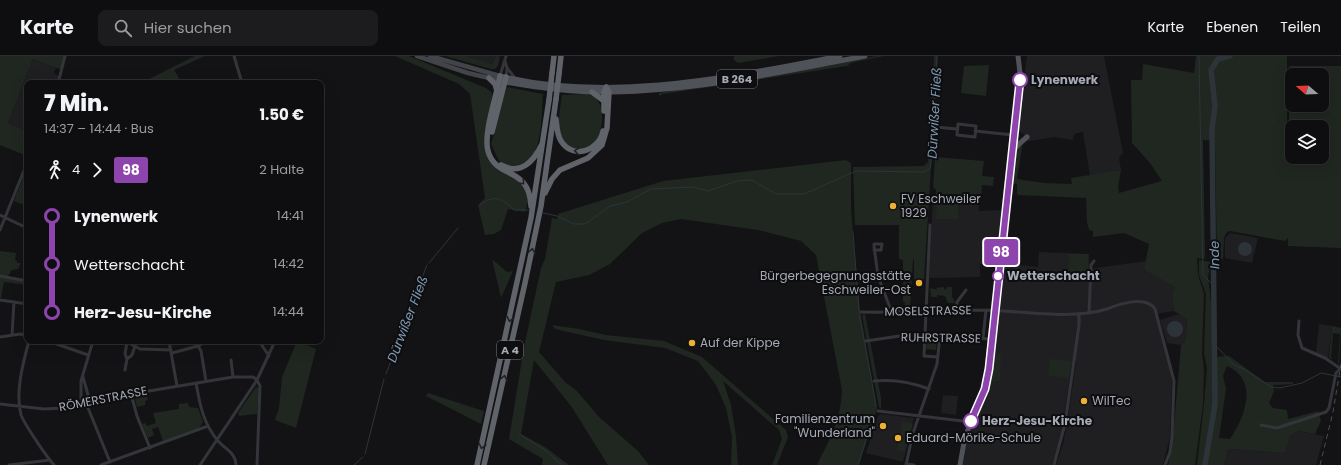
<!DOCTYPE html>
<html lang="de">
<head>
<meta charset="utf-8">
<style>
	body { margin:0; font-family:Poppins,sans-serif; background:#1c1c1e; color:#f1f3f6; height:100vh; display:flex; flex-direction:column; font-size:15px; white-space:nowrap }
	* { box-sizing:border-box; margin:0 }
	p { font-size:13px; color:#9b9c9f }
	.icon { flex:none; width:22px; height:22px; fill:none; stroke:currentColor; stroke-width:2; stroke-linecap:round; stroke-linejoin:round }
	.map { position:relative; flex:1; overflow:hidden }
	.sheet { position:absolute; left:24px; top:24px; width:300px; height:264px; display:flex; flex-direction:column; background:#0e0e10; border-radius:8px; box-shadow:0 4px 16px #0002,0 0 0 1px #2e2e30 }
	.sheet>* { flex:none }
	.badge { padding:0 8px; border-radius:3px; font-size:14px; line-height:26px }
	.needle { width:26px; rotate:289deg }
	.fabs { position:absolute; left:1285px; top:12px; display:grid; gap:8px }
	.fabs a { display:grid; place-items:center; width:44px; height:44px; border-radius:8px; background:#0e0e10; box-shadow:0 4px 16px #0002,0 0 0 1px #2e2e30; font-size:20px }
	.map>.badge { position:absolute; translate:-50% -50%; box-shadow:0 0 0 2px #fff }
	.legs { display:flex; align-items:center; gap:6px; height:44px; padding:0 20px; font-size:13px }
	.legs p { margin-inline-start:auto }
	.head { display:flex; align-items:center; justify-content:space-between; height:68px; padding:0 20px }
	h1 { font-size:22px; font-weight:800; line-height:30px }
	ul { padding:0 20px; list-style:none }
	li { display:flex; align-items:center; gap:14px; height:48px; font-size:15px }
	li i { display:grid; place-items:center; width:6px; height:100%; margin:0 5px; background:currentColor }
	li i::after { content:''; width:10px; height:10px; margin:-5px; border:3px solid; border-radius:50%; background:#0e0e10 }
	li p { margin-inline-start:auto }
	li:first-child i { background:linear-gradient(#0000 50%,currentColor 0) }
	li:last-child i { background:linear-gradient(currentColor 50%,#0000 0) }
	header { display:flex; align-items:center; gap:24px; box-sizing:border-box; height:56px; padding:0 20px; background:#0e0e10; border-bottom:1px solid #2e2e30 }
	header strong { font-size:19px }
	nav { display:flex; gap:22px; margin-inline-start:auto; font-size:14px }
	.search { width:280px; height:36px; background:#1c1c1e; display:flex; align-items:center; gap:10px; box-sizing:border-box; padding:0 14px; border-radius:8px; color:#9b9c9f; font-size:15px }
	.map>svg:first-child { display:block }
	.built { fill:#1f1f22 }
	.green { fill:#1f2720; fill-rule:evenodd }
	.water { fill:#2c343a }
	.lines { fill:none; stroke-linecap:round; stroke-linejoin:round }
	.stream { stroke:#2c343a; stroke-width:1 }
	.river { stroke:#2c343a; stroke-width:5.5 }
	.street { stroke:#34353a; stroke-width:3 }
	.secondary { stroke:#42444a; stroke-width:4.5 }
	.primary { stroke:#505259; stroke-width:5 }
	.highway { stroke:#60636a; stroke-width:5.5 }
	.rail { stroke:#4b4d53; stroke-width:1; stroke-dasharray:5 4; stroke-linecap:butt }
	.highway-bridge { stroke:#60636a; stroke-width:5.5 }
	.oneway { stroke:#222326 }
	.line-1-casing { stroke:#fff; stroke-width:9 }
	.line-1 { stroke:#8e44ad; stroke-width:6 }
	.stop-1-dot { fill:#fff; stroke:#8e44ad; stroke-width:2 }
	.poi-dot { fill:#ecb134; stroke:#0e0e10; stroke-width:1.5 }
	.labels { text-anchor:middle; stroke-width:4; stroke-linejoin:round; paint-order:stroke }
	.shield { fill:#0e0e10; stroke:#787b84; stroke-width:1 }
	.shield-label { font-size:11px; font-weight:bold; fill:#a5aab5 }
	.stop-label { font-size:12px; font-weight:bold; fill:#a5aab5; stroke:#0e0e10; text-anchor:start }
	.poi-label { font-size:12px; fill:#a5aab5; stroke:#0e0e10; text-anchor:start }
	.street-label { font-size:12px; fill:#a5aab5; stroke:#0e0e10 }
	.water-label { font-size:13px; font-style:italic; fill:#7d97af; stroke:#0e0e10 }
</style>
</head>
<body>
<header>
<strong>Karte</strong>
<div class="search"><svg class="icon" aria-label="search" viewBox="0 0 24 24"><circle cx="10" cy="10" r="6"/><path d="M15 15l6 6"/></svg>Hier suchen</div>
<nav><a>Karte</a><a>Ebenen</a><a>Teilen</a></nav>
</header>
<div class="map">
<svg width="1341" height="409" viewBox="0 0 1341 409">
	<rect width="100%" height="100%" fill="#131315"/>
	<path class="built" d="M459 0H496L492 8Z
		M1027 0H1104L1123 97 1119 102 1121 114 1090 120 1083 76 1074 78 1073 84 1054 81 1023 86 1024 78 1019 76 1017 73Z
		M33 3 56 12 54 17 60 21 57 27H27V75L8 67Z
		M933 142H979V155L1002 154 996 208H980V221L929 222Z
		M1230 177 1258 182 1252 207 1225 202V182Z
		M1039 196 1089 198V213L1147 205 1144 214 1175 231 1172 237 1174 255 1155 258 1171 317 1172 326 1170 381 1163 409H1056L1063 388 1067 368 1076 306H1072L1063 368 1059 389 1052 409H963L967 384 989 330 1003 207 1038 211Z
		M1179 258 1187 263 1185 286 1181 289 1167 287 1160 264Z
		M1319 268 1332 270 1328 303 1316 297Z
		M943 339 958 340 956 359 941 357Z
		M881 358 914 362 903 406 866 397 878 360Z
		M1297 375 1324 380 1316 409H1224L1228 393 1285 397 1291 379Z"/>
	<path class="green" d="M0 0H64L62 13 56 12 33 3 8 67 27 75V100L0 89Z
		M195 0H205L174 14 182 27H141Z
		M395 0H409L486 32 492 37 488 100 526 131 528 145 525 156 508 153 501 174 494 178 485 179 478 149 485 142 470 38 459 28Z
		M445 0H465L492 8 496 0H500L498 10 495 13H491Z
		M734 0H779L738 7 734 4Z
		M877 0H884L851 7 847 10 663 38 659 40V37L775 19Z
		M934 0H938L924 223H914V204L913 203 910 253H905V246H903V204L899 203V169H855L853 111 924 110 928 106Z
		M1196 0H1287V94L1289 93V10H1341V192L1288 190V182L1285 185 1230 175 1227 176 1224 181 1223 203 1217 202 1215 85 1203 84 1205 201 1204 203 1197 202 1198 219 1204 238 1202 297 1204 314 1203 348 1195 409H1168L1173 381 1181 289 1185 286 1187 263 1174 255 1172 237 1175 231 1144 214 1149 188 1124 177 1093 181V175L1089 174 1087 166 1086 142 1019 139 1017 138V128L1012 127 1017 95 1023 86 1017 123 1044 127 1072 128 1071 122 1121 114 1118 131 1119 137 1162 125 1150 107 1132 87 1131 24H1142L1143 8 1194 17ZM1292 19H1322V49H1292ZM1292 71H1322V101H1292Z
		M989 9 986 40 961 37 964 10Z
		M507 31 543 38C541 58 544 105 519 109 511 111 506 109 499 105L491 88C498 69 499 49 507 31Z
		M587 38C607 41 605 75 594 87 589 93 583 94 575 93 551 88 560 55 562 39Z
		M935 101 984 105 982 120 994 121 993 130 982 129 981 142H936V134L933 131Z
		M846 104 851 107V154L860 255 877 352 859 409H817C831 380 840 368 842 334L816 199 801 185 758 174 681 163 662 167 642 177 610 208 589 219 556 226 539 296 565 326 576 334 599 361 638 395 649 409H608L571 350 534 304 521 378 545 391 569 409H542L543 403 509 383 524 291 541 212 545 203 552 162 557 163 558 158 663 125Z
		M27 111V150L14 145Z
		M937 144H958V163H936Z
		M0 195 16 197 15 204 17 205V207H21L18 213 12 214 8 220 0 219Z
		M1069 198H1088V218H1068Z
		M492 203 507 216 513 215 501 242Z
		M1199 204 1211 206 1208 221 1212 255 1213 301 1229 300 1265 326H1293V328L1273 329 1274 335 1269 347 1273 352 1287 354 1288 363 1318 355 1321 365 1315 378 1298 375 1291 379 1285 397 1228 393 1224 409H1197L1204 348 1207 312 1204 297 1206 238 1199 219ZM1227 310C1260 324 1244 363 1230 383L1219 382 1226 333 1223 320Z
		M0 221 27 226V229L4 226 1 242H0Z
		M943 231 946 234 947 231H952V241L955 245 954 247H948L945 240 937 239V241H931L930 232 938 234 936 232Z
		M865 258 881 342V353L879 351 862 259Z
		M552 269 579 273 606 279 664 285 702 301 786 374 788 381 777 409H772L782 383 779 374 723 325 731 349 736 380 738 409H731L732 381 726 352 716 329 698 305 665 292 604 284 555 273Z
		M1332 270 1341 272 1339 309 1338 308 1340 278 1333 277 1331 301 1332 302 1331 303 1329 302Z
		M927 282H937L936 294 926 293Z
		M297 285 316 293 296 372 275 364 279 352 282 321Z
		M994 297 1001 298 1000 325 991 324Z
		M1050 303 1072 305 1069 322 1048 320Z
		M256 331 259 332 257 358 239 360 238 357Z
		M146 337 148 344 145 345V349L137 351 135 342 137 339Z
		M428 337 484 355 481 368 426 340Z
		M188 347 189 351 198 352 203 366 199 372 163 385 158 371 152 373 154 379 148 382 142 368 145 367 147 370 156 367 153 357 179 353V348Z
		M903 365 913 368 905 396 897 394Z"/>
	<path class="water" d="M1238 193a7 7 0 1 1 14 0a7 7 0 1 1-14 0Z
		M1167 273a8 8 0 1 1 16 0a8 8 0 1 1-16 0Z"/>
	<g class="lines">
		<path class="stream" d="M1199 0 1203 219 1215 231
			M480 149C494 138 502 142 514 154H530
			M543 157 557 160 574 168H585L610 150 627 146 651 133 693 131 708 135 737 125 752 124 776 138H804L856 115 924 116 930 112 931 107 937 0
			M853 176 859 255
			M429 207 458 172
			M859 257 872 326
			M1216 290 1234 309 1244 313 1271 331 1280 332 1302 327 1321 317 1341 321
			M386 318 427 209
			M872 327 876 350
			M519 378 545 394 562 409
			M365 398 384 323
			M354 409 363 401
			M858 409 874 359"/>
		<path class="river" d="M1205 409 1215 348 1212 73 1215 50 1211 14 1218 3 1230 0"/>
		<path class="street" d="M234 0 242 27
			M505 5 507 12 506 21
			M507 12 515 22
			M500 20 506 0
			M58 27 65 0
			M958 68 976 70 975 81 957 79Z
			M935 71 957 73
			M975 75 1013 79
			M0 159 27 172
			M930 169 924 300 938 301
			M0 174 27 107
			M874 194H881L882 188H874V190L878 220 892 257
			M0 220 27 225
			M0 244 27 248
			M956 254 957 246 966 234
			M861 256C903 257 944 254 986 254 1022 255 1072 264 1107 253 1119 248 1146 239 1155 253L1174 325 1172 381 1170 396 1165 409
			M1089 257 1091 209 1094 205
			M1299 265 1298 279 1302 292 1325 302 1341 313
			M12 279 14 246
			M0 281 20 278 27 279
			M983 282 986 254
			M29 285C23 307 15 336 21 359 25 369 46 400 54 409
			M48 285 88 299
			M125 285 140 293 171 294
			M169 285 177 330
			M223 285H228
			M259 285 269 300
			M866 285 906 279 992 283
			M127 286 125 298 127 303 132 299 135 290
			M198 290 201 295 206 325
			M172 297 198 290 207 285
			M231 304 233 321
			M125 314 127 303
			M83 321 90 346
			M874 325C894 323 911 326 929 333
			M196 327C200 349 203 367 218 385 225 393 236 397 236 409
			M131 338 137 360 150 392
			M86 347 110 406
			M0 348 44 353 64 352 131 338 233 321H253L257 324
			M81 348V325L93 285
			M878 355 971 366
			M1261 369 1277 372 1326 356 1329 352 1336 317 1340 313
			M906 408 914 409
			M9 409 50 404
			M101 409 208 370
			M200 409 257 324 275 285
			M257 409 260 330 257 324
			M906 409 913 377 937 308 940 280
			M1054 409 1065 368 1079 269V258"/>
		<path class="secondary" d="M417 0 468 17 502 25
			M430 0 500 20"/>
		<path class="primary" d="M500 20C612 47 729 21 840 0
			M505 26C539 32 575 37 610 36 696 35 781 16 865 0
			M1011 97 1019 88 1027 81
			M960 409 965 381 985 333 989 313 1020 17 1018 0"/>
		<path class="highway" d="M552 17 554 0
			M559 18 561 0
			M500 20C497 39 483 77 488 95 496 124 529 109 531 150
			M489 22 495 28 497 35
			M592 36 604 45
			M604 55V36L606 31
			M556 63C557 71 557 79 561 85 573 104 599 95 603 75
			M492 76 506 21
			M501 109C521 120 534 105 542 88
			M545 137 552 123 560 114 588 102 602 89 607 72 609 36 606 31
			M477 409 531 162 549 44
			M484 409 525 227 541 150 556 43"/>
		<path class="rail" d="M1320 409 1333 356 1341 308"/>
		<path class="highway-bridge" d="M556 43 559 18
			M549 44 552 17"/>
	</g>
	<defs><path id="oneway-chevron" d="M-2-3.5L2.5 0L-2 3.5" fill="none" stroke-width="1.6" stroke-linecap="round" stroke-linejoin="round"/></defs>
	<g class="oneway">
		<use href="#oneway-chevron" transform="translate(577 95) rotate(-172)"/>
		<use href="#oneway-chevron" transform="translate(522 126) rotate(47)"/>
		<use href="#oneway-chevron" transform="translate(532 195) rotate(-79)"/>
		<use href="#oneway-chevron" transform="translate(510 263) rotate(103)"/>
		<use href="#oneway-chevron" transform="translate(504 322) rotate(-77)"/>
		<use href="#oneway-chevron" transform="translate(482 390) rotate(103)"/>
	</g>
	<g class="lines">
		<defs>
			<path id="line-1" d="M971 365 985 333 989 313 1020 24"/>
		</defs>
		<use href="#line-1" class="line-1-casing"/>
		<use href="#line-1" class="line-1"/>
	</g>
	<g class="stop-1-dot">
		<circle cx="1020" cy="24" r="7"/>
		<circle cx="998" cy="220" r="5"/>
		<circle cx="971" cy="365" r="7"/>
	</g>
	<g class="poi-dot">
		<circle cx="893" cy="150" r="4"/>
		<circle cx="919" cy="227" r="4"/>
		<circle cx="692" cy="287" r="4"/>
		<circle cx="1084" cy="345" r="4"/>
		<circle cx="883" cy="370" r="4"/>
		<circle cx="898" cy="382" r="4"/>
	</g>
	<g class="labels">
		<g class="shield">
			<rect x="717" y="14" width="40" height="18" rx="3"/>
			<rect x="497" y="285" width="26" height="18" rx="3"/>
		</g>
		<g class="shield-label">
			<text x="737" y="27">B 264</text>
			<text x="510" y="298">A 4</text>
		</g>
		<g class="stop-label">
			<text x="1031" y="28">Lynenwerk</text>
			<text x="1007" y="224">Wetterschacht</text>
			<text x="982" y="369">Herz-Jesu-Kirche</text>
		</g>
		<g class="poi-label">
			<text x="901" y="147">FV Eschweiler<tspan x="901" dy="14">1929</tspan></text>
			<text x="911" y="224" text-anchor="end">Bürgerbegegnungsstätte<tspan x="911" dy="14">Eschweiler-Ost</tspan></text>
			<text x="700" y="291">Auf der Kippe</text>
			<text x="1092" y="349">WilTec</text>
			<text x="875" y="367" text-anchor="end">Familienzentrum<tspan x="875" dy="14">"Wunderland"</tspan></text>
			<text x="906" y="386">Eduard-Mörike-Schule</text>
		</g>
		<g class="street-label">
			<text transform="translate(928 255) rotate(-1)" y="4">MOSELSTRASSE</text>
			<text transform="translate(941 282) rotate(1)" y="4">RUHRSTRASSE</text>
			<text transform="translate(103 343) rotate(-11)" y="4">RÖMERSTRASSE</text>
		</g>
		<g class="water-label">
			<text transform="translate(934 57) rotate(-87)" y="5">Dürwißer Fließ</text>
			<text transform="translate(1214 199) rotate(-91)" y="5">Inde</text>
			<text transform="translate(407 263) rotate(-69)" y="5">Dürwißer Fließ</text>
		</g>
	</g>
</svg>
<div class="fabs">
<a><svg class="needle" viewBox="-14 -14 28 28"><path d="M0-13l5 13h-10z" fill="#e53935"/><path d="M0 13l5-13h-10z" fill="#9b9c9f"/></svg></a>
<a><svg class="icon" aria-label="layers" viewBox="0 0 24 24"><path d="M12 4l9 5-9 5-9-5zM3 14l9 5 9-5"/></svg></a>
</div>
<b class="badge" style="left:1001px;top:196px;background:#8e44ad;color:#fff">98</b>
<section class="sheet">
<div class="head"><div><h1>7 Min.</h1><p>14:37 – 14:44 · Bus</p></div><b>1.50 €</b></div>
<div class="legs"><svg class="icon" aria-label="walk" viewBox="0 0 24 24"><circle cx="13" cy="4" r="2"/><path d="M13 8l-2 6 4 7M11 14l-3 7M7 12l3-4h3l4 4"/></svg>4<svg class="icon" aria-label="forward" viewBox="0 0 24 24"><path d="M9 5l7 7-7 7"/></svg><b class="badge" style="background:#8e44ad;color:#fff">98</b><p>2 Halte</p></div>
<ul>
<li><i style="color:#8e44ad"></i><b>Lynenwerk</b><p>14:41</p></li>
<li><i style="color:#8e44ad"></i><span>Wetterschacht</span><p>14:42</p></li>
<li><i style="color:#8e44ad"></i><b>Herz-Jesu-Kirche</b><p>14:44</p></li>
</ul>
</section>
</div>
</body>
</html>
